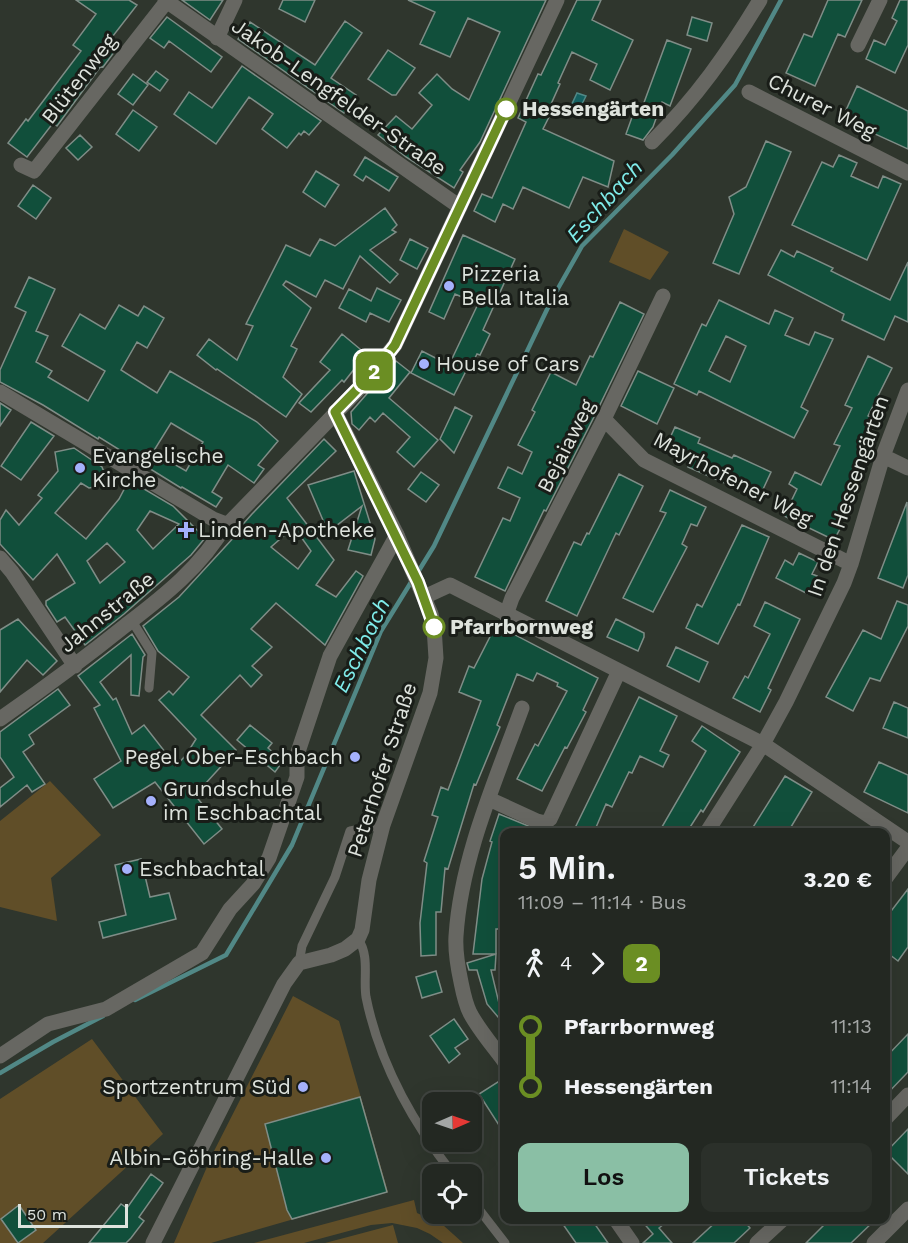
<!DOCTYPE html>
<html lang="de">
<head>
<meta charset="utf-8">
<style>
	body { margin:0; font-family:"Work Sans",sans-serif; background:#2b302a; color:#f1f3f6; height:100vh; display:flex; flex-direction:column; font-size:22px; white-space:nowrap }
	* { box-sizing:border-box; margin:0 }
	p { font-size:20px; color:#a3a6a5 }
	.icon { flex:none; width:33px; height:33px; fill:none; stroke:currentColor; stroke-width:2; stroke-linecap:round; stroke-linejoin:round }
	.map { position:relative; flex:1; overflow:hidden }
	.drawer { position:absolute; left:500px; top:828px; width:390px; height:396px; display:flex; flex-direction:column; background:#232822; border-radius:12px; box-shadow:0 6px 24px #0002,0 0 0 2px #404440 }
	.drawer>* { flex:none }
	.badge { padding:0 12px; border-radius:9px; font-size:21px; line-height:39px }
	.needle { width:39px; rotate:88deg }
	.tools { position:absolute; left:422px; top:1092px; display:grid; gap:12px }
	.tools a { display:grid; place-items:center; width:60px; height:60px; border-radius:12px; background:#232822; box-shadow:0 6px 24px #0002,0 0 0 2px #404440; font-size:30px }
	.scale { position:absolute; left:18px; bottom:15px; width:110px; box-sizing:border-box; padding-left:6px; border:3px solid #dee3dd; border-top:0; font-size:16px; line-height:21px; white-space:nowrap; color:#dee3dd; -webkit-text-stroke:4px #191d18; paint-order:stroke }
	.map>.badge { position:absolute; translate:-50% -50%; box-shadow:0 0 0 3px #fff }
	.legs { display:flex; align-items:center; gap:9px; height:66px; padding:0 18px; font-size:20px }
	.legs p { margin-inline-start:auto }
	.headline { display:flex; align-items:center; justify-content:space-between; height:102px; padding:0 18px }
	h1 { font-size:33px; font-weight:600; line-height:45px }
	.primary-button { display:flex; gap:12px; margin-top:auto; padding:12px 18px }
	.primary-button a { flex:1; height:69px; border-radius:12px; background:#8abfa5; color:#111; font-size:24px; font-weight:600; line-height:69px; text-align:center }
	.primary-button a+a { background:#2b302a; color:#f1f3f6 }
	ul { padding:0 18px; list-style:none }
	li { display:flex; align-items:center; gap:21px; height:60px; font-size:22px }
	li i { display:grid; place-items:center; width:9px; height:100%; margin:0 8px; background:currentColor }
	li i::after { content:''; width:15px; height:15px; margin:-8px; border:4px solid; border-radius:50%; background:#232822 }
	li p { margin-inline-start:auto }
	li:first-child i { background:linear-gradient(#0000 50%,currentColor 0) }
	li:last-child i { background:linear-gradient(currentColor 50%,#0000 0) }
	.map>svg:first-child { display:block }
	.green { fill:#604e28 }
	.water { fill:#146161; stroke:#518886; stroke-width:1.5 }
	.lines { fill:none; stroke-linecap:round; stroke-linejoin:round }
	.stream { stroke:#518886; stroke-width:4.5 }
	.building { fill:#114f3b; stroke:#7f8d87; stroke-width:1.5; fill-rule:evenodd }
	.service { stroke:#676762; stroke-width:9 }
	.minor { stroke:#676762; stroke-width:15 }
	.tertiary { stroke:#676762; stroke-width:15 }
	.line-1-casing { stroke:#fff; stroke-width:14 }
	.line-1 { stroke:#6b8e23; stroke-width:9 }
	.stop-1-dot { fill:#fff; stroke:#6b8e23; stroke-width:3 }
	.poi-dot { fill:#a5b1fc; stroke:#191d18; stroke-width:2 }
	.labels { text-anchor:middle; stroke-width:6; stroke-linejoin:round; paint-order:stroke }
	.street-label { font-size:21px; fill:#dee3dd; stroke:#191d18 }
	.stop-label { font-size:21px; font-weight:bold; fill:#dee3dd; stroke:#191d18; text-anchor:start }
	.poi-label { font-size:21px; fill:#dee3dd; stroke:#191d18; text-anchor:start }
	.water-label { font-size:22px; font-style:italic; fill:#7fecea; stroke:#191d18 }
</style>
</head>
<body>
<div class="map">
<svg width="908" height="1243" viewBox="0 0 908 1243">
	<rect width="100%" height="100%" fill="#2f362d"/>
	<path class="green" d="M624 229 669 252 650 280 609 262Z
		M50 781 101 835 51 878 57 921 0 907V821Z
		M293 996 339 1021 388 1192 211 1243H174L213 1153Z
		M92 1039 163 1134 43 1243H0V1099Z
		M414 1200 417 1213 443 1225 463 1243H443L430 1234 417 1228 392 1223 371 1225 304 1243H254Z
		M393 1225 398 1243H325Z"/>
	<path class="water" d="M577 93 586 96 579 110 571 106Z"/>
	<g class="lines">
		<path class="stream" d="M418 572 434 546 552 299 582 246 672 155 735 85 781 0
			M135 1000 226 955 292 845 381 631 413 579
			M0 1073 53 1042 103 1016"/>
	</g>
	<path class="building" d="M76 0H129L137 5 109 41 118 47 103 67 101 66 57 126 53 123 27 157 8 143 26 119 28 121 81 51 73 45 96 14Z
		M182 0H223L210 20Z
		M283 0H315L305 22 279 9Z
		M408 0H546L480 142 460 170 463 172 454 188 406 157 378 135 396 116 412 129 432 105 419 93 437 74 452 89 469 100 500 32 468 18 450 57 420 44 435 12Z
		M577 0H601L592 20 633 40 610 90 590 80 597 64 572 52 558 83 560 84 547 113 550 115 543 129 614 161 608 187 583 177 569 208 523 187 513 209 503 204 495 222 474 211 482 194 492 198 526 122 518 118 538 74 541 75Z
		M828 0H862L845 37 838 34 815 86 786 73 804 34 812 37Z
		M900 0H908V45L895 73 866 59 874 40 885 45 897 21 892 18Z
		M167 17 222 57 211 72 169 41 164 48 150 38Z
		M692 17 712 23 707 41 687 35Z
		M345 21 362 33 331 78 356 95 344 113 238 39 250 22 315 65Z
		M667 40 691 49 670 106 662 102 653 127 643 140 626 134 636 106 642 108Z
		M388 50 415 68 396 95H392L368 79Z
		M242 66 321 121 309 135 304 131 301 135 299 133 287 148 262 129 273 114 249 97 216 144 174 114 189 92 212 108Z
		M156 71 168 80 160 91 147 82Z
		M133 74 148 85 133 105 118 94Z
		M857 86 908 111V149L842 119Z
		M133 110 157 127 139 151 116 134Z
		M80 135 92 147 78 160 66 148Z
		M766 141 791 152 739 274 713 263 734 214 729 197 746 187Z
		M839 155 857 163 851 176 878 188 883 176 901 184 867 260 792 225 822 162 833 167Z
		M365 157 398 177 389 191 366 176 363 181 354 175Z
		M316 171 339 185 325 207 303 192Z
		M33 185 51 198 36 219 18 206Z
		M385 208 397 225 392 230 396 232 370 250 398 274 390 283 360 256 343 289 325 280 316 297 286 281 283 285 311 308 291 346 297 349 283 377 302 394 286 417 217 369 216 370 197 355 209 339 237 360 253 326 246 324 286 245 310 256 320 239 335 246Z
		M463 235 515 259 483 330 490 334 480 355 477 354 469 370 467 369 454 395 411 373 422 351 449 365 478 304 455 294 444 319 429 312Z
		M410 239 428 248 417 269 400 260Z
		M781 250 794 257 797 251 833 268 831 271 890 300 908 262V322L895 316 884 340 842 320 844 314 768 275Z
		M29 277 55 289 36 331 48 336 36 362 52 371 48 377 88 401 105 371 62 346 80 314 105 329 119 305 138 316 144 306 164 318 147 348 137 342 121 370 157 393 170 371 257 422 278 441 258 465 264 469 254 483 228 465 212 492 222 498 216 507 182 487 181 488 99 437 98 439 43 405 0 382V370L26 312 15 307ZM171 423 203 442 186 471 153 452Z
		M377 288 401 300 389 322 370 313 366 322 339 308 349 289 371 301Z
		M719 300 769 324 775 310 793 318 785 335 809 345 815 332 833 339 801 407 808 411 794 438 699 391 697 395 674 384 702 324 706 326ZM726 336 746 346 730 382 709 371Z
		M620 302 644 314 595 415 546 511 544 510 505 591 475 577 503 518 510 521 520 498 498 488 508 467 522 474 532 452 518 445 535 412 532 410 551 372 576 385 590 356 593 357Z
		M342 334 366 354 344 382 342 380 311 412 299 403 330 370 320 362Z
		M868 356 892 368 868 416 876 420 859 455 863 458 844 497 850 500 837 525 841 527 834 540 784 516 797 489 789 484 795 472 821 485 840 446 834 444 852 408 845 405Z
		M396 361 410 372 389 398 438 440 414 467 397 452 410 437 383 413 375 422 370 417 359 430 352 424 351 412 372 388 374 389Z
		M638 371 674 388 657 424 621 406Z
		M0 403 11 410 0 426Z
		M455 407 472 416 454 453 440 439Z
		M31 422 54 436 21 480 1 466Z
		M675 427 700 438 698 443 732 458 734 455 771 472 759 498 688 467 689 462 664 451Z
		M324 439 336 451 287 498 334 560 316 585 336 597 356 571 363 576 325 645 276 603 251 629 272 647 252 666 262 675 251 687 240 675 201 715 236 750 195 795 222 829 204 844 155 782 113 808 94 779 121 761 94 708 100 705 78 676 132 634 145 655 143 657 139 696 131 695V655L100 682 113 700 116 698 132 734 144 725 176 766 186 755 196 739 159 700 169 691 173 695 189 677 158 651 143 626 179 597 236 535V532L252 514ZM294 527 311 551 298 569 271 547Z
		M74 448 102 467 104 472 94 487 89 488 81 483 55 513 86 539 119 499 129 480 173 506 205 538 191 555 124 614 85 645 65 617 57 622 46 605V601L75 583 57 554 33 580 0 544V520L6 510 19 525 42 498 38 495 58 471 55 452ZM150 511 179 524 153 549 137 530ZM107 543 125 562 100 583 87 561Z
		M354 471 375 539 371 555 348 550 362 506 328 532 308 485Z
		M421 472 439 485 426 502 408 489Z
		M619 474 643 486 619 535 616 533 577 616 546 601 574 542 581 545 587 533 589 534Z
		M670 490 706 507 697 526 691 524 682 544 687 547 653 612 623 598 666 513 660 511Z
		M907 502 908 575 903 588 878 578Z
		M742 525 769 537 740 605 738 604 718 644 686 628 697 604 702 607Z
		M799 553 818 562 812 574 817 576 808 594 776 578 785 560 793 565Z
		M897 601 908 605V626L880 681 870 678 853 711 826 697 863 630 881 639Z
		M765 602 800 619 768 688 771 690 760 712 733 698 745 676 748 678 770 634 754 626Z
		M18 619 57 661 43 675 27 660 0 692V630Z
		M616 619 644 633V637L638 651 607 637Z
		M496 625 598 678 583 710 586 712 567 748 565 747 542 791 517 779 535 744 538 746 567 691 557 686 558 683 537 673 533 681 517 674 497 725 500 727 476 785 474 784 448 869 445 868 441 912H436V955L421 956 420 923 427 863 424 861 438 817 432 815 441 787 448 790 481 701 459 692 469 666 474 668Z
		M676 647 708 662 699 682 667 666Z
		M58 689 70 705 29 735 34 744 23 752 45 784 32 792 27 785 0 807V788L14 777 0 757V732Z
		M639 697 677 716 660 751 669 755 663 767 640 756 632 773 629 772 612 807 606 804 594 832H573Z
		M894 702 908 708V738L883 728Z
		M250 725 272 743 268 748 283 761 275 772 237 740Z
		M702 726 740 752 703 812 701 810 687 832H659L706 751 692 741Z
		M879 762 908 775V813L864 792Z
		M785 776 812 792 788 832H750Z
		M499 814 543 832H504V890L499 929H496V954H473L482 879 492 842 490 841Z
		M141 859 150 897 169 893 176 919 103 938 99 922 126 915 115 865Z
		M908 889V947L898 961 885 951V919Z
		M496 954 495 970H491L504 1024 487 1004 477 970H469L467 963Z
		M436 971 442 992 422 998 416 977Z
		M454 1019 468 1039 455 1048 460 1054 449 1063 430 1036Z
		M908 1034V1072L885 1096V1058Z
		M504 1078V1133L479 1094Z
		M360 1097 387 1192 292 1219 287 1210 265 1124Z
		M908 1129V1174L886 1152Z
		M151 1174 163 1183 139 1217 144 1221 131 1238 126 1243H89L121 1204 127 1208Z
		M19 1205 36 1230 18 1243 1 1219Z
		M560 1220H592L608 1243H576Z
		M641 1220H669L659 1228 672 1243H643L653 1234Z
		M718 1220H743L750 1228 734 1243H693Z
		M829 1220H875L851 1243H806Z"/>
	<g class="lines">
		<path class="service" d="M132 621 152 653 149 688
			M358 939C370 956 363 978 366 997 379 1062 413 1123 453 1174
			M299 963 302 946 335 877 350 831 383 825
			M471 1199 505 1243"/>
		<path class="minor" d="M165 0 460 207
			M217 38 235 0
			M858 45 880 0
			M749 92 908 173
			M652 142C696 98 728 53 760 0
			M21 165 34 171 167 1
			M604 419 644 460 851 564
			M883 456 908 468
			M0 558 12 572 75 666
			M424 597 450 585 763 744 908 842
			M506 615 512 598 604 419 663 296
			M0 719C43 689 85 658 126 625 164 596 202 566 226 524
			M489 799 537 821 545 823 550 819 619 671
			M707 832 763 744 786 702 844 583 851 564 883 456 908 390
			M885 879 908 848
			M0 1056 48 1024 106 1009 202 953 230 909 253 884 269 858 297 777V755L330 656 397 535
			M504 1061C493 1046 479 1030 470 1013 465 1003 463 992 461 982 458 968 455 951 456 936 461 858 495 782 522 708
			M885 1119 908 1095
			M616 1220 632 1243
			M757 1243 782 1220
			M874 1243 908 1209"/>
		<path class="tertiary" d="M0 392 213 519 226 524 230 522 357 391 395 345 557 0
			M153 1243 284 984 299 963 331 955 345 949 358 939 362 930 369 880 383 825 430 693 436 658 434 627 431 614 397 535 335 412"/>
	</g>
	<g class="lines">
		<defs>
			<path id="line-1" d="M434 627 418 582 335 412 374 372 395 345 506 109"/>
		</defs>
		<use href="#line-1" class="line-1-casing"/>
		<use href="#line-1" class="line-1"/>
	</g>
	<g class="stop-1-dot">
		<circle cx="506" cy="109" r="10"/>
		<circle cx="434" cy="627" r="10"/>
	</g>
	<g class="poi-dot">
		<circle cx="449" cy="286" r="6"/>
		<circle cx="424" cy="364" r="6"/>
		<circle cx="80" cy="468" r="6"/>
		<path d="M183 521h6v6h6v6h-6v6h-6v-6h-6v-6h6z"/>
		<circle cx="355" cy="757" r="6"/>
		<circle cx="151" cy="801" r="6"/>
		<circle cx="127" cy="869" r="6"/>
		<circle cx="303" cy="1087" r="6"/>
		<circle cx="326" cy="1158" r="6"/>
	</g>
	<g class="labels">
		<g class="street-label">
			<text transform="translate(79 79) rotate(-52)" y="7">Blütenweg</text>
			<text transform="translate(339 97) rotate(35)" y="7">Jakob-Lengfelder-Straße</text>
			<text transform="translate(822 106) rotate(27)" y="7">Churer Weg</text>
			<text transform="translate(566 446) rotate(-63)" y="7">Bejaiaweg</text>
			<text transform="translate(733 479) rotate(28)" y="7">Mayrhofener Weg</text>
			<text transform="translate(848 496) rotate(-71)" y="7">In den Hessengärten</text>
			<text transform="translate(107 612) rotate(-39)" y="7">Jahnstraße</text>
			<text transform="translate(382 770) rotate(-72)" y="7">Peterhofer Straße</text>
		</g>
		<g class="stop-label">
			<text x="522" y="116">Hessengärten</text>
			<text x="450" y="634">Pfarrbornweg</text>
		</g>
		<g class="poi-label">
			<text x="461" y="281">Pizzeria<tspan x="461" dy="24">Bella Italia</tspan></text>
			<text x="436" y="371">House of Cars</text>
			<text x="92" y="463">Evangelische<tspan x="92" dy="24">Kirche</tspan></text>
			<text x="198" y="537">Linden-Apotheke</text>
			<text x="343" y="764" text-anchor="end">Pegel Ober-Eschbach</text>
			<text x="163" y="796">Grundschule<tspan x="163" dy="24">im Eschbachtal</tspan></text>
			<text x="139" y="876">Eschbachtal</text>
			<text x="291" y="1094" text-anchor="end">Sportzentrum Süd</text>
			<text x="314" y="1165" text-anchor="end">Albin-Göhring-Halle</text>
		</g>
		<g class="water-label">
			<text transform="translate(604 201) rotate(-48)" y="8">Eschbach</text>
			<text transform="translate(361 645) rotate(-64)" y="8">Eschbach</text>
		</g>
	</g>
</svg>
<div class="tools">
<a><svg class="needle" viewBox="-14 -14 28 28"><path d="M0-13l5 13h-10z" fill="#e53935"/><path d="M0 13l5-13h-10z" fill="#a3a6a5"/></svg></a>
<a><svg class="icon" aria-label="locate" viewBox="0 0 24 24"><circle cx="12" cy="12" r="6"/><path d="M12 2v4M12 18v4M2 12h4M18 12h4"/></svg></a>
</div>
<div class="scale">50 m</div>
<b class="badge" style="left:374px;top:371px;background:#6b8e23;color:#fff">2</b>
<section class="drawer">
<div class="headline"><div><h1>5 Min.</h1><p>11:09 – 11:14 · Bus</p></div><b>3.20 €</b></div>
<div class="legs"><svg class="icon" aria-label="walk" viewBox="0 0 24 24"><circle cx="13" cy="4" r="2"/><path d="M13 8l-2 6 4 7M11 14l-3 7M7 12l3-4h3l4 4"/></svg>4<svg class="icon" aria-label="forward" viewBox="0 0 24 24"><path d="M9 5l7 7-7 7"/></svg><b class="badge" style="background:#6b8e23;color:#fff">2</b></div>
<ul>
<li><i style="color:#6b8e23"></i><b>Pfarrbornweg</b><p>11:13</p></li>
<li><i style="color:#6b8e23"></i><b>Hessengärten</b><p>11:14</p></li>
</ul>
<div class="primary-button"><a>Los</a><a>Tickets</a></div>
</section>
</div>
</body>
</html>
